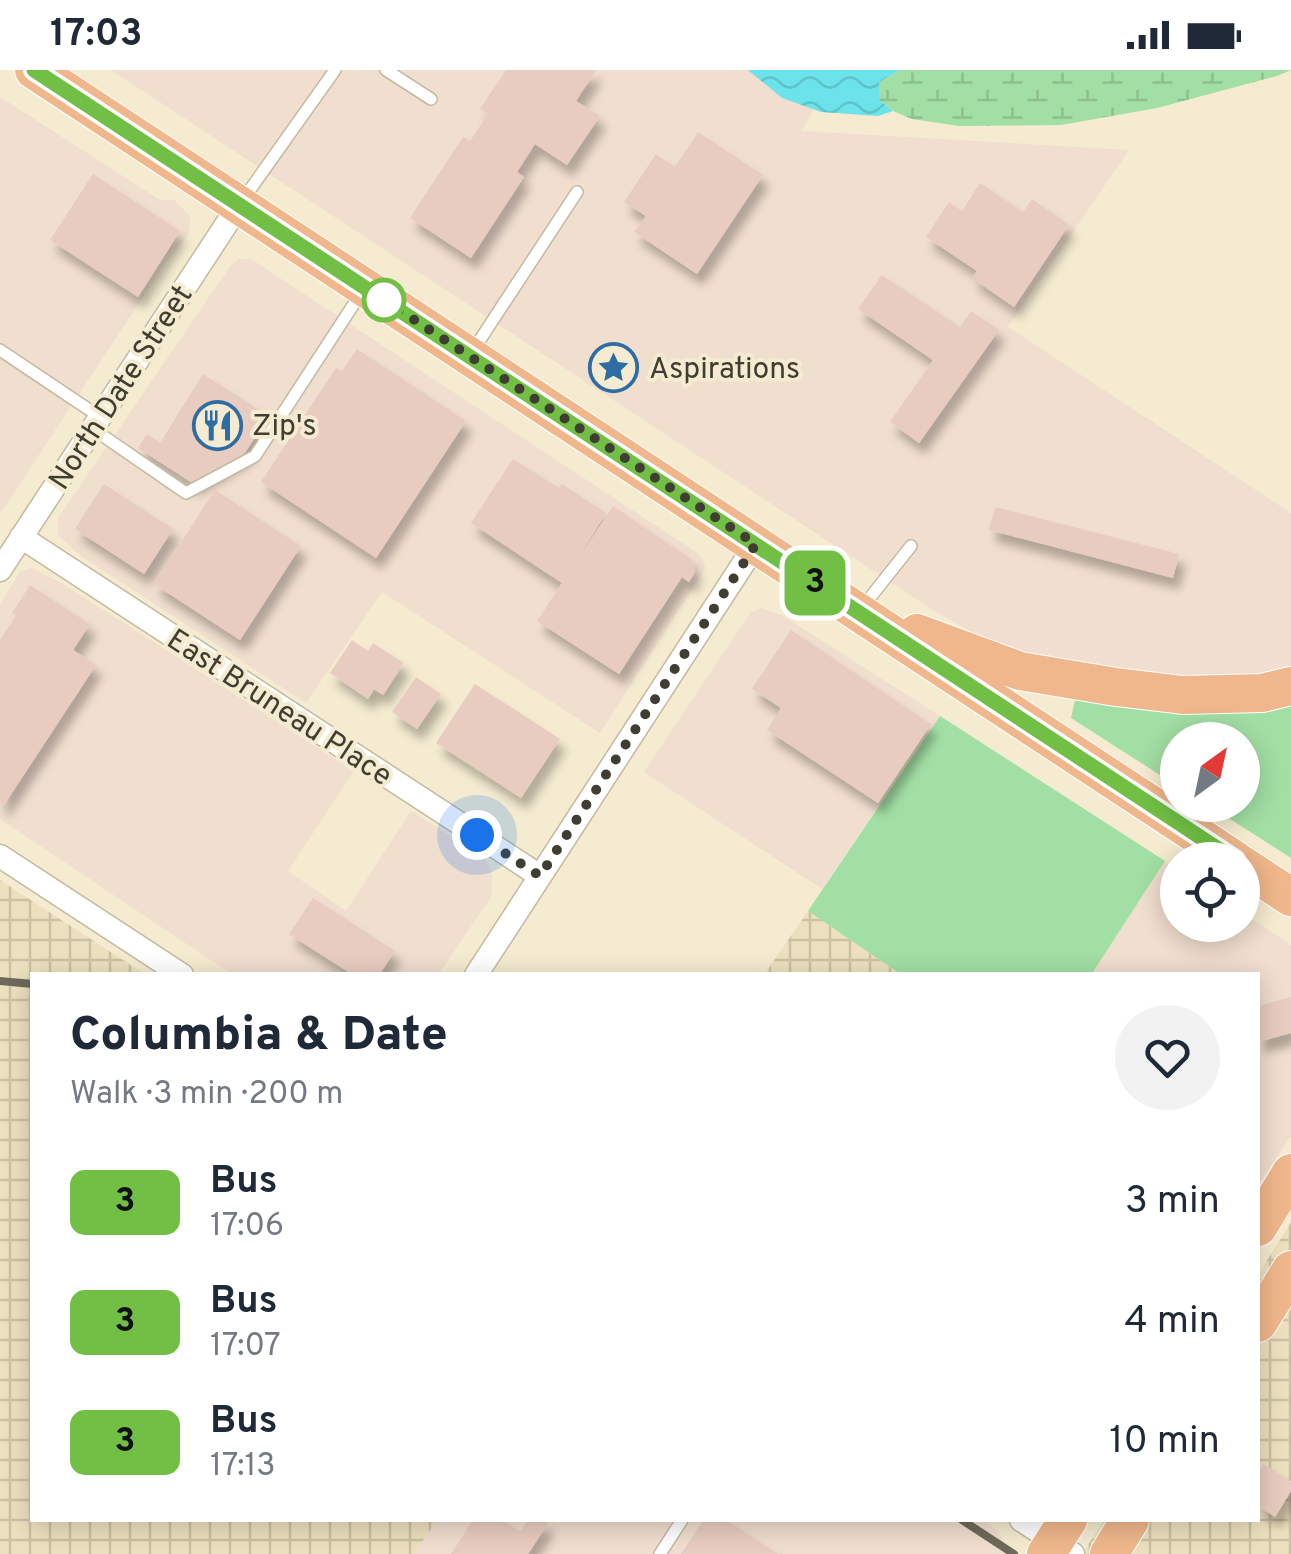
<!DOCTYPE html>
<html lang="en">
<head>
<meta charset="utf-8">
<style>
	body { margin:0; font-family:Overpass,sans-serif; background:#f2f2f3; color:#1f2937; height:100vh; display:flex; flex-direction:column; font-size:38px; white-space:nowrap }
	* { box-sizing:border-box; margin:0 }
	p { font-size:32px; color:#747a83 }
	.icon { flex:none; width:55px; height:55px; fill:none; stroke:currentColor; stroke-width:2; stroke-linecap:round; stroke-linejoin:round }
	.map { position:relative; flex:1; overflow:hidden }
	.panel { position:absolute; left:30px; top:902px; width:1230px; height:550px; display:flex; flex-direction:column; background:#fff; border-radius:0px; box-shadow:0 5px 25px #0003 }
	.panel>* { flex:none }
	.badge { padding:0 20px; border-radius:15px; font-size:35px; line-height:65px }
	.needle { width:65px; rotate:33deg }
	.tools { position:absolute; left:1160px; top:652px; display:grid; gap:20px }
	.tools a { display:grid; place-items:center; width:100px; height:100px; border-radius:50%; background:#fff; box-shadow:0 5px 25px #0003; font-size:50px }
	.you { position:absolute; width:50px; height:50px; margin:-25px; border:8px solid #fff; border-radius:50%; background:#1a73e8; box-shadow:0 0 0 15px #1a73e833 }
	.map>.badge { position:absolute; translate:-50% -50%; box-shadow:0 0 0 5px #fff }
	.round { display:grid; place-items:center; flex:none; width:105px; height:105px; border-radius:52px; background:#f2f2f3 }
	.headline { display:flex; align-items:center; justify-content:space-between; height:170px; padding:0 40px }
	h1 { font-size:48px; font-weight:800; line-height:75px }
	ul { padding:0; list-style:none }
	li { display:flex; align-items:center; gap:30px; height:120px; padding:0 40px }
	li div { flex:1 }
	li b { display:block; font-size:38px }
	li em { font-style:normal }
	li .badge { min-width:110px; font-weight:700; text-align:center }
	.status { display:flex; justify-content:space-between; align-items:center; height:70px; padding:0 50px; background:#fff; direction:ltr }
	.status svg { height:28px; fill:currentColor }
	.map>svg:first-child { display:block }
	.commercial { fill:#f0dece }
	.industrial { fill:url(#industrial-grid) }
	.grass { fill:#a2dfa4 }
	.wetland { fill:url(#wetland-marsh) }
	.water { fill:url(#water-waves) }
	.building { fill:#e8ccbf; filter:url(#shadow) }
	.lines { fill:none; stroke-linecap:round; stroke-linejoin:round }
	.service-casing { stroke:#c2b99f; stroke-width:14 }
	.minor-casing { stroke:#c2b99f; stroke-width:25 }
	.primary-casing { stroke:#fff; stroke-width:40 }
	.service { stroke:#fff; stroke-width:11 }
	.minor { stroke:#fff; stroke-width:22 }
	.primary { stroke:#efb78b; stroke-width:38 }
	.rail { stroke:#6e695a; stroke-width:8 }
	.line-casing { stroke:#fff; stroke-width:22 }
	.line { stroke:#71bf44; stroke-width:15 }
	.walk { stroke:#403d32; stroke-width:10; stroke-dasharray:0 18 }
	.stop-dot { fill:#fff; stroke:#71bf44; stroke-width:5 }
	.labels { text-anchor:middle; stroke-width:8; stroke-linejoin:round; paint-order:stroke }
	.poi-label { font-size:30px; fill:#403d32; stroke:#f4ebd0; text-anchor:start }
	.street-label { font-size:30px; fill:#403d32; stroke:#f4ebd0 }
</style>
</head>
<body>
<div class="status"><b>17:03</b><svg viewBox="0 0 49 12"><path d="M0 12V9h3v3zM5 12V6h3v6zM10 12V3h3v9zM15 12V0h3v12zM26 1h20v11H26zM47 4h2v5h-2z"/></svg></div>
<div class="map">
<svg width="1291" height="1484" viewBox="0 0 1291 1484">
	<defs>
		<pattern id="industrial-grid" width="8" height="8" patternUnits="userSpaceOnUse" patternTransform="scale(2.5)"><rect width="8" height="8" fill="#ece0be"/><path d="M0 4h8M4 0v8" fill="none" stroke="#cbc1a4"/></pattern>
		<pattern id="wetland-marsh" width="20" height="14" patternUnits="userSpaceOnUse" patternTransform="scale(2.5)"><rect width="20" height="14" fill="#a2dfa4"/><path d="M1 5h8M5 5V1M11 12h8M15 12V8" fill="none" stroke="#8dc08e"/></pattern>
		<pattern id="water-waves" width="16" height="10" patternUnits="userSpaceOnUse" patternTransform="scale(2.5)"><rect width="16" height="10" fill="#6ce2eb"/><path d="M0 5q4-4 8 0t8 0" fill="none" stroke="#5fc3ca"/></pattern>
		<filter id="shadow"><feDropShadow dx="6" dy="11" stdDeviation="5" flood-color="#0004"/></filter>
	</defs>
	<rect width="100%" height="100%" fill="#f4ebd0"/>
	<path class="commercial" d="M111 0H748L782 28 814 39 802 61 1129 80 1008 257 1291 443V599L1210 612 1051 593 977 565 933 540Z
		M0 27 160 130H174L190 146 189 164 166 192 0 444Z
		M239 189H251L699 484 703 490 705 499 600 663 382 522 306 633 81 486 58 465V448L231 195Z
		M32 498 63 514 354 701 288 801 346 841 411 741 484 787 492 803 491 827 438 905H233L0 749V534L20 502Z
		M762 538 783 546 940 646 822 819 644 702 751 542Z
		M1165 791 1177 800 1178 855H1242L1243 843 1291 875V1066L1258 1115V905H1091Z
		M437 1450H983L999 1461 1008 1484H414Z"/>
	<path class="industrial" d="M0 810 146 905H32V1450H437L414 1484H0Z
		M808 841 902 905H764Z
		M1291 1152V1484H1082L1104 1450H1258V1205Z"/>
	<path class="grass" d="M1291 624V788L1208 735H1242V670H1178L1177 716 1071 648 1075 630 1207 638Z
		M940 646 1165 791 1091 905H902L808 841Z"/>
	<path class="wetland" d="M900 0H1291L1277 6 1157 38 1061 55 959 56 912 49 893 41 879 30V12Z"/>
	<path class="water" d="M748 0H900L879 12V30L893 41 878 46 821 42 782 28Z"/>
	<path class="building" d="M506 0H596L576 31 600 46 567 95 535 74 517 102 524 107 471 188 410 148 463 67 470 71 488 44 480 39Z
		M698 62 763 105 697 204 634 162 646 146 624 132 656 84 675 97Z
		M93 104 180 161 138 227 50 170Z
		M980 113 1023 142 1032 129 1069 155 1014 237 972 208 977 201 926 167 949 132 962 141Z
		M882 205 960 257 971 241 999 260 919 373 890 352 933 290 858 239Z
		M357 279 466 351 376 488 261 412 336 298 342 301Z
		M203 304 269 346 244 384 194 414 138 378 147 364 160 373Z
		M513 389 559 418 562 414 606 443 576 492 613 436 691 489 695 502 689 512 682 507 619 604 537 551 562 513 471 453Z
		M104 414 173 459 144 504 75 459Z
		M215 420 301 476 240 570 154 514Z
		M995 437 1179 484 1173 508 989 460Z
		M30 515 90 554 73 580 96 595 4 735 0 732V570L16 545 12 543Z
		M791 560 931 654 878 733 767 660 781 638 752 619Z
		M352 570 368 581 373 573 404 593 383 625 374 619 368 629 330 603Z
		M416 607 441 624 417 659 392 642Z
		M475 614 560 669 521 728 436 673Z
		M313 828 395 881 379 905H353L289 864Z
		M1291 927V963L1258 972V936Z
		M1263 1394 1291 1411V1421L1275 1447 1258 1436V1404Z
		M473 1450H503L520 1462 528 1450H545L548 1453 528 1484H451Z
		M703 1450H726L778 1484H681Z"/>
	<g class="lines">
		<defs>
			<path id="service" d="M386 0 431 29
				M242 131 335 0
				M0 280 100 347
				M472 282 577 122
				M93 359 186 423 255 386 361 223
				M861 539 911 476
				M660 1484 682 1450"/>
			<path id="minor" d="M21 467 540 806
				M0 500 239 135
				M0 786 182 905
				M476 905 756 474
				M1021 1450 1073 1484"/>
			<path id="primary" d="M34 0 1235 790
				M917 563 1020 601 1116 617 1183 625 1262 623 1291 616
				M1242 795 1291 827
				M1258 1157 1291 1103
				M1258 1253 1291 1200
				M1046 1484 1068 1450
				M1109 1484 1130 1450"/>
		</defs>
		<use href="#service" class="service-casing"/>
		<use href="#minor" class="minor-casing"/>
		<use href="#primary" class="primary-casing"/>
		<use href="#service" class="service"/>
		<use href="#minor" class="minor"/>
		<use href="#primary" class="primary"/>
		<path class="rail" d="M0 911 32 914
			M962 1450 1014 1484"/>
	</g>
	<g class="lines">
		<defs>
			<path id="line" d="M34 0 1235 790"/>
		</defs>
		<use href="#line" class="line-casing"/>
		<use href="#line" class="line"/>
		<path class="walk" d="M384 230 756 474 540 806 477 765"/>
	</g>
	<defs>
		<symbol id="sight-ring" viewBox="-11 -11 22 22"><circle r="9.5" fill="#f4ebd0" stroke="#2e6da4" stroke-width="1.5"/><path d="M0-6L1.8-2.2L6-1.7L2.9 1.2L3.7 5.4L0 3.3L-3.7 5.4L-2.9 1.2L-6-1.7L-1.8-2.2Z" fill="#2e6da4"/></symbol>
		<symbol id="restaurant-ring" viewBox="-11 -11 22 22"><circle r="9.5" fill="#f4ebd0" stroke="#2e6da4" stroke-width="1.5"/><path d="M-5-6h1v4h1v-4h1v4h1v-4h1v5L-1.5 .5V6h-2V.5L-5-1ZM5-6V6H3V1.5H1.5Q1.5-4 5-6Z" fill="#2e6da4"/></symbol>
	</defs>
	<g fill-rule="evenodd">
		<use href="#sight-ring" x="586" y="270" width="55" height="55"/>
		<use href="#restaurant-ring" x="190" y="328" width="55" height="55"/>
	</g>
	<circle class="stop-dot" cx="384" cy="230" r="20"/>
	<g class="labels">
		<g class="poi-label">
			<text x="649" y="308">Aspirations</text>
			<text x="252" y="365">Zip's</text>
		</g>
		<g class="street-label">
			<text transform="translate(120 317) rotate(-57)" y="10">North Date Street</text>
			<text transform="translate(280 637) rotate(33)" y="10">East Bruneau Place</text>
		</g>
	</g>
</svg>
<div class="tools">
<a><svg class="needle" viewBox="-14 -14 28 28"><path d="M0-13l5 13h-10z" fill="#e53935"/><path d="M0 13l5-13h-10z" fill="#747a83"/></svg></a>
<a><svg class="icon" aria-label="locate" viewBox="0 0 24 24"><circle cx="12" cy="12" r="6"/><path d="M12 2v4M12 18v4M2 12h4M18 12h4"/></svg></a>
</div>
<div class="you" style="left:477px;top:765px"></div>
<b class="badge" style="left:815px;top:513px;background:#71bf44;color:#111">3</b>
<section class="panel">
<div class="headline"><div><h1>Columbia &amp; Date</h1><p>Walk · 3 min · 200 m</p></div><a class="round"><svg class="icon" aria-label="heart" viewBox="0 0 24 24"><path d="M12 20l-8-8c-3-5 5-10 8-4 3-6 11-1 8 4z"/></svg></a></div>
<ul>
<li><span class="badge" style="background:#71bf44;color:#111">3</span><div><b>Bus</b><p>17:06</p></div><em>3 min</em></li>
<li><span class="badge" style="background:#71bf44;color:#111">3</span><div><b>Bus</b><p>17:07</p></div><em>4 min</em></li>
<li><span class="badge" style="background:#71bf44;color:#111">3</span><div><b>Bus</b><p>17:13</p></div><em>10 min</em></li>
</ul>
</section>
</div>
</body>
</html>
